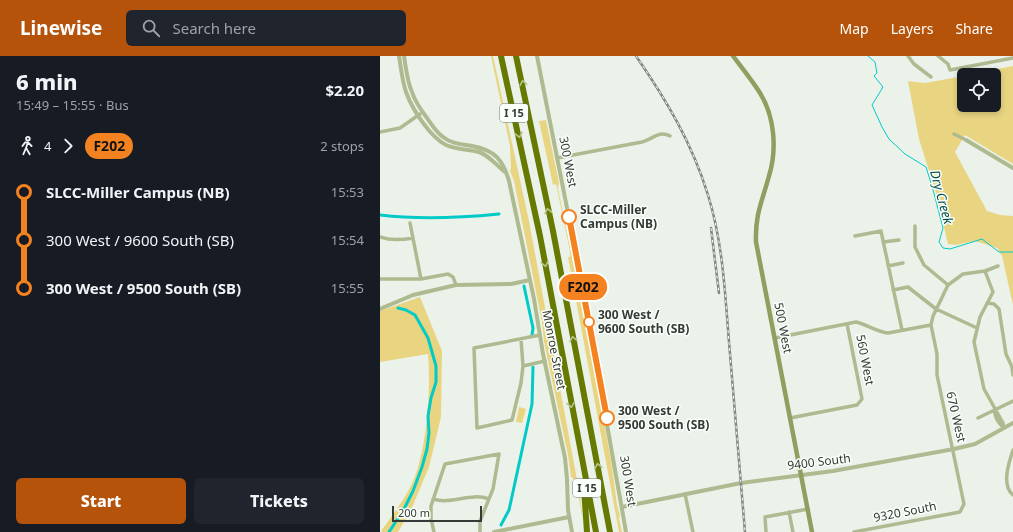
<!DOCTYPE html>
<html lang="en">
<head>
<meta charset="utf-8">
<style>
	body { margin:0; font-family:"Noto Sans",sans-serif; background:#20242c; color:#f1f3f6; height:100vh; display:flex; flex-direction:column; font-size:15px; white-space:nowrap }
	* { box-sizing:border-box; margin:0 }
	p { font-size:13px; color:#9ea1a6 }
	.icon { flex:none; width:22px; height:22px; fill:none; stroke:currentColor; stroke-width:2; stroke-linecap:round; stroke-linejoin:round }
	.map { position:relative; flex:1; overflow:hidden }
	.panel { display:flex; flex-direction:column; background:#171b24; width:380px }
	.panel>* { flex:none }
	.badge { padding:0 8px; border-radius:13px; font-size:14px; line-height:26px }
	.tools { position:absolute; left:577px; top:12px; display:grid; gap:8px }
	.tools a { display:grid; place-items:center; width:44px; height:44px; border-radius:6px; background:#171b24; box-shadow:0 2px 6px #0003; font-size:20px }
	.scale { position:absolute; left:12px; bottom:10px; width:90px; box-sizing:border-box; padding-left:4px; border:2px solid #363936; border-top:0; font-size:11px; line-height:14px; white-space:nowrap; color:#363936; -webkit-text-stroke:3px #f9fff9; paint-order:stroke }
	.map>.badge { position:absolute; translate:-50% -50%; box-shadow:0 0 0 2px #fff }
	.legs { display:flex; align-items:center; gap:6px; height:44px; padding:0 16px; font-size:13px }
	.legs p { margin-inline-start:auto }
	.overview { display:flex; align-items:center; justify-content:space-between; height:68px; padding:0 16px }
	h1 { font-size:22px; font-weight:800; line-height:30px }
	.button { display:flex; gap:8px; margin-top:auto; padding:8px 16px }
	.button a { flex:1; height:46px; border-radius:6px; background:#b45309; color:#fff; font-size:16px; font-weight:800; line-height:46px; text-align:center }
	.button a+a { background:#20242c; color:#f1f3f6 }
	ul { padding:0 16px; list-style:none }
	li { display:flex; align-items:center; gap:14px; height:48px; font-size:15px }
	li i { display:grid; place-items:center; width:6px; height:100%; margin:0 5px; background:currentColor }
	li i::after { content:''; width:10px; height:10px; margin:-5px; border:3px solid; border-radius:50%; background:#171b24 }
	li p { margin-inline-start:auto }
	li:first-child i { background:linear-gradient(#0000 50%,currentColor 0) }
	li:last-child i { background:linear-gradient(currentColor 50%,#0000 0) }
	header { display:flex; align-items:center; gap:24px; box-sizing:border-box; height:56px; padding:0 20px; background:#b45309; color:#fff }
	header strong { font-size:19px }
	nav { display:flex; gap:22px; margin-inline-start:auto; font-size:14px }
	.search { width:280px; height:36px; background:#20242c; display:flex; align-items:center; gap:10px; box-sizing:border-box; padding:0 14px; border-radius:6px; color:#9ea1a6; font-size:15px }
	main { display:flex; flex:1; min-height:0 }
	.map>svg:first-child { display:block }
	.green { fill:#e9d581 }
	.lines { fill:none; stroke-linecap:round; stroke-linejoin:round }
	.stream { stroke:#02cac7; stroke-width:1 }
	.canal { stroke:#02cac7; stroke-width:3 }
	.minor { stroke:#aeba90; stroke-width:3.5 }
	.tertiary { stroke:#aeba90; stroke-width:4 }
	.secondary { stroke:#8f9f60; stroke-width:4.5 }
	.motorway { stroke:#667900; stroke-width:6 }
	.rail-casing { stroke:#818681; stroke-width:2.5 }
	.rail { stroke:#f9fff9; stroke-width:1; stroke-dasharray:3; stroke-linecap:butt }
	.oneway { stroke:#b7c389 }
	.line-1-casing { stroke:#fff; stroke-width:9 }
	.line-1 { stroke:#f58220; stroke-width:6 }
	.stop-1-dot { fill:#fff; stroke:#f58220; stroke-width:2 }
	.labels { text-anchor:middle; stroke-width:3; stroke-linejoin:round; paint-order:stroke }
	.shield { fill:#f9fff9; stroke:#707470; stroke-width:1 }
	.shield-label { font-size:11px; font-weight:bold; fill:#363936 }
	.street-label { font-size:12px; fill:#363936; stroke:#f9fff9 }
	.stop-label { font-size:12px; font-weight:bold; fill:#363936; stroke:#f9fff9; text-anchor:start }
	.water-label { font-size:13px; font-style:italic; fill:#044d4c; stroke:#f9fff9 }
</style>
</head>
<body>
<header>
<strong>Linewise</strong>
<div class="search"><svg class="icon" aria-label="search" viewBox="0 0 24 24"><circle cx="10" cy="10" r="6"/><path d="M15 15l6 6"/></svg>Search here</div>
<nav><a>Map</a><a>Layers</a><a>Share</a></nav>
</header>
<main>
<section class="panel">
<div class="overview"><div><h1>6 min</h1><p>15:49 – 15:55 · Bus</p></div><b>$2.20</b></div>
<div class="legs"><svg class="icon" aria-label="walk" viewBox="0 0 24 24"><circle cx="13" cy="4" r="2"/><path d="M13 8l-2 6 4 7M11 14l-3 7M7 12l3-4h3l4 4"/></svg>4<svg class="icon" aria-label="forward" viewBox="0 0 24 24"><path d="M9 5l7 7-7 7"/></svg><b class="badge" style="background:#f58220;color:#111">F202</b><p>2 stops</p></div>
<ul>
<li><i style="color:#f58220"></i><b>SLCC-Miller Campus (NB)</b><p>15:53</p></li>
<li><i style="color:#f58220"></i><span>300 West / 9600 South (SB)</span><p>15:54</p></li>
<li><i style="color:#f58220"></i><b>300 West / 9500 South (SB)</b><p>15:55</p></li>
</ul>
<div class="button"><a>Start</a><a>Tickets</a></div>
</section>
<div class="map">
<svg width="633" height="476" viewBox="0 0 633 476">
	<rect width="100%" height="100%" fill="#ebf2ea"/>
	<path class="green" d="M111 0H113L149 165 200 440 203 465 196 425 191 421 188 399 164 286 162 266 134 125 130 115 131 112 130 90Z
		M633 10V108L585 79 575 96 607 155 620 159 633 160V249L622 200 617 192 595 185 576 189 568 188 556 137 539 83 528 25 545 27 584 20V49H614V19H588Z
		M166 64 179 127 178 132 194 211 201 239 232 410 237 449 240 460 239 462 242 476H239L188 201H190V196L177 132 176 128 173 129 159 65Z
		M40 241 62 295 61 361 49 411 31 454 18 476H3L1 475C11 461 28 439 34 423 47 390 51 334 48 298L0 306V255Z
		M139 351 146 353 142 367 136 366Z"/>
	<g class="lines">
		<path class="stream" d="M488 0 495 6 497 17 494 20 503 31 492 49 502 71 509 83 525 98 546 111 552 130 563 172 559 186 563 192 570 193 602 183 619 196H633"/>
		<path class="canal" d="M0 159C40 164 79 162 119 158
			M144 230 153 272 152 279
			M121 469 129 454 131 445 152 348 153 311
			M9 476 24 453 33 435 42 411 47 393 49 377 48 360 51 342 56 326V310L48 282 35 259 26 254 18 252"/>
		<path class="minor" d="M528 0 534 8 551 21
			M558 0 568 8 570 14 633 2
			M0 76 20 72 40 58
			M574 78 586 84
			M177 102 262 86C273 83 279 74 290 80
			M30 167 41 223
			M535 170V191L544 209 568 229
			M475 180 501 175 522 274
			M0 181C11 185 22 184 33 182
			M503 186 519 184
			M508 210 523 207
			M605 215 613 236 600 261 594 286 604 333 623 367 624 372
			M0 223H41L68 218 73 221 76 229
			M513 234 528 231 556 253 597 272
			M607 247 614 248 619 253 626 298 632 311 633 319
			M395 282 476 266C488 269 497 276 508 277L551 269
			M141 283 143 310 141 327 132 364 97 372 94 292 160 279
			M143 310 165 305
			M615 354C614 361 619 368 624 372
			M410 362 477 349 482 343 467 268
			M598 362 633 345
			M633 394C629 406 621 429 633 439
			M305 438 313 476
			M53 443C72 449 90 436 109 443
			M409 456 413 476
			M54 476 51 463V450L65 408 119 398 113 433 100 465V476
			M386 476 385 461 428 453
			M474 476 580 456 584 448 557 319V298L551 269 553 260 568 229 583 218 605 215 618 210"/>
		<path class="tertiary" d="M19 0C21 12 22 24 26 36 32 53 50 81 66 89 77 94 88 93 99 96 110 100 116 109 125 116
			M24 0C26 12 27 25 32 36 35 46 41 54 47 62 52 69 56 76 63 81 72 88 81 88 92 90 115 94 123 104 129 125L154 243 163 298 185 402 187 423 188 454 192 476
			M157 0 203 233 246 476
			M586 84 633 112
			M0 253 33 239 76 229 131 228 150 224
			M242 451 361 427 453 415 574 393 595 388 633 367
			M114 476 189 461"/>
		<path class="secondary" d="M353 0C362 12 372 24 380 37 395 61 397 94 389 120 382 146 375 158 376 186L432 476"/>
		<path class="motorway" d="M121 0 160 180 216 476
			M136 0 173 175 230 476
			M204 432 207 476"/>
		<defs>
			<path id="rail" d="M256 0C287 45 312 87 328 139 343 187 345 237 349 286 354 349 360 413 365 476
				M331 172 339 237"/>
		</defs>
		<use href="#rail" class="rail-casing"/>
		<use href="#rail" class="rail"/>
	</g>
	<defs><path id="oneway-chevron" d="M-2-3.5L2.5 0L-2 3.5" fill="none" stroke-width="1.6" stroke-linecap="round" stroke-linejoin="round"/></defs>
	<g class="oneway">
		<use href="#oneway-chevron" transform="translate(143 27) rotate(-101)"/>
		<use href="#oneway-chevron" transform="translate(139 79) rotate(78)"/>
		<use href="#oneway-chevron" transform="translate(168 155) rotate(-101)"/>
		<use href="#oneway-chevron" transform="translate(165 208) rotate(79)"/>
		<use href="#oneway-chevron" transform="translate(193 283) rotate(-101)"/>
		<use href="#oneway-chevron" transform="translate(191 349) rotate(80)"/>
		<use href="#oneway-chevron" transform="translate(218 410) rotate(-101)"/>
	</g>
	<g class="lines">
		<defs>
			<path id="line-1" d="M189 161 227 362"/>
		</defs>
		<use href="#line-1" class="line-1-casing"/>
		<use href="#line-1" class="line-1"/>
	</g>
	<g class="stop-1-dot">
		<circle cx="189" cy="161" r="7"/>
		<circle cx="209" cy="266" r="5"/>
		<circle cx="227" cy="362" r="7"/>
	</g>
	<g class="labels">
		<g class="shield">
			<rect x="120" y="48" width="28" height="18" rx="3"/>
			<rect x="193" y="423" width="28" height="18" rx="3"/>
		</g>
		<g class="shield-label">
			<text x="134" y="61">I 15</text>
			<text x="207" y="436">I 15</text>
		</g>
		<g class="street-label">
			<text transform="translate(188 106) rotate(79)" y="4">300 West</text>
			<text transform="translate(403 272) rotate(79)" y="4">500 West</text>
			<text transform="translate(174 294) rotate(79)" y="4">Monroe Street</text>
			<text transform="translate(485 304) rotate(79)" y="4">560 West</text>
			<text transform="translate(576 361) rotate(77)" y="4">670 West</text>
			<text transform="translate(439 406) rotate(-7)" y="4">9400 South</text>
			<text transform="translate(248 425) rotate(81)" y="4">300 West</text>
			<text transform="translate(525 456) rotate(-11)" y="4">9320 South</text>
		</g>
		<g class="stop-label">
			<text x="200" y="158">SLCC-Miller<tspan x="200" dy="14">Campus (NB)</tspan></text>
			<text x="218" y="263">300 West /<tspan x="218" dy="14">9600 South (SB)</tspan></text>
			<text x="238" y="359">300 West /<tspan x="238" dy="14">9500 South (SB)</tspan></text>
		</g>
		<g class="water-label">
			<text transform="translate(562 141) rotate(75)" y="5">Dry Creek</text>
		</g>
	</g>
</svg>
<div class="tools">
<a><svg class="icon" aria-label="locate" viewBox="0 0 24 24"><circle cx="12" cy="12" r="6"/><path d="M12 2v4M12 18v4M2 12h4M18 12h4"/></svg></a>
</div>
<div class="scale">200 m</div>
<b class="badge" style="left:203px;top:231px;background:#f58220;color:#111">F202</b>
</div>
</main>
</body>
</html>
